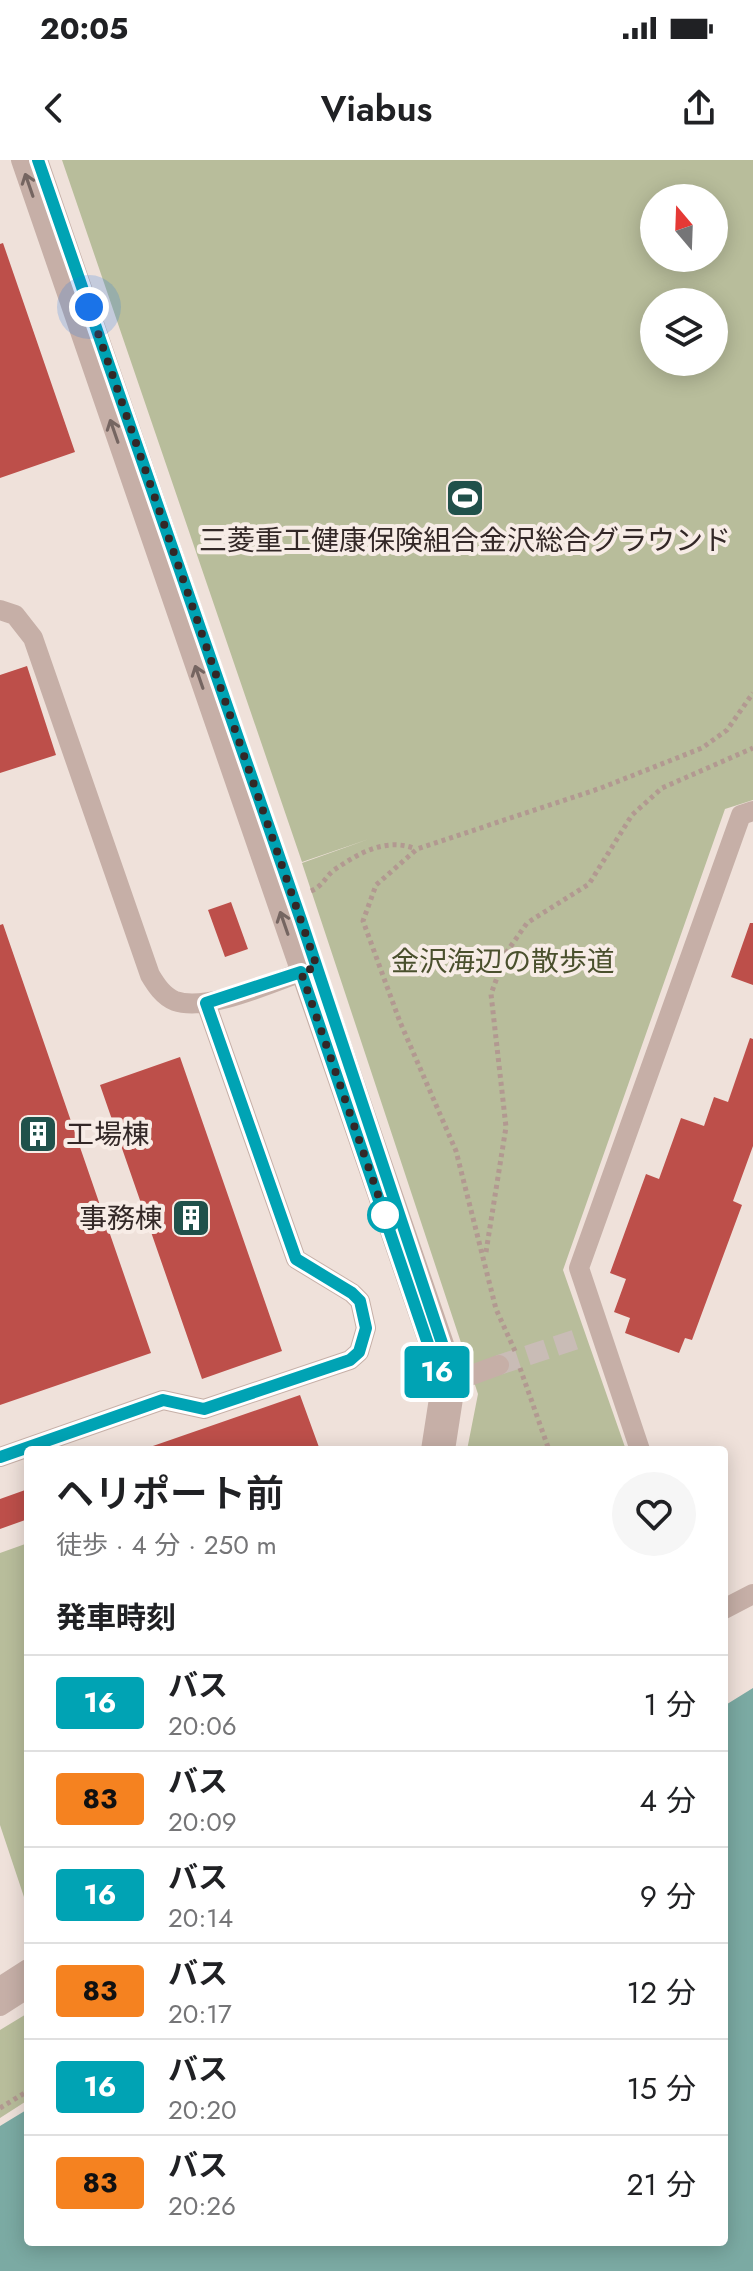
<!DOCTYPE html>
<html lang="ja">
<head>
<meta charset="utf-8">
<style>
	body { margin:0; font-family:Jost,"Noto Sans JP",sans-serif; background:#f6f6f6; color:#202124; height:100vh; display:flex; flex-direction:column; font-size:30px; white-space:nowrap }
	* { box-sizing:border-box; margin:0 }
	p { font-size:26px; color:#757577 }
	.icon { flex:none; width:44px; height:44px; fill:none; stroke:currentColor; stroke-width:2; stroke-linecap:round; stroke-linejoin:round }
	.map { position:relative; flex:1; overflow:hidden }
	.sheet { position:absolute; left:24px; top:1286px; width:704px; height:800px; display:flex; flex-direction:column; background:#fff; border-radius:8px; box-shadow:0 4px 20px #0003 }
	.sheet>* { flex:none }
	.badge { padding:0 16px; border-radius:6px; font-size:28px; line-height:52px }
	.needle { width:52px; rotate:341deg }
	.tools { position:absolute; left:640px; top:24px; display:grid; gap:16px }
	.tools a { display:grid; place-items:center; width:88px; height:88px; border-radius:50%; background:#fff; box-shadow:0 4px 20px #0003; font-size:40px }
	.you { position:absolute; width:40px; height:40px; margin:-20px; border:6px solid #fff; border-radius:50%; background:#1a73e8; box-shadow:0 0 0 12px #1a73e833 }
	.map>.badge { position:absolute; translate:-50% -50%; box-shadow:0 0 0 4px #fff }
	h2 { padding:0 32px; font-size:30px; line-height:72px }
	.round { display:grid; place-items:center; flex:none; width:84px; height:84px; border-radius:42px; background:#f6f6f6 }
	.summary { display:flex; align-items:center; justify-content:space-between; height:136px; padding:0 32px }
	h1 { font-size:38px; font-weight:600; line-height:60px }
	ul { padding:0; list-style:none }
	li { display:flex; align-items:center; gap:24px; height:96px; padding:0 32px; border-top:2px solid #e0e0e0 }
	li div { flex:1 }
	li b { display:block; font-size:30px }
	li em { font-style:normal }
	li .badge { min-width:88px; font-weight:700; text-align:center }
	.status { display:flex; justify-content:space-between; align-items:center; height:56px; padding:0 40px; background:#fff; direction:ltr }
	.status svg { height:22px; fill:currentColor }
	header { display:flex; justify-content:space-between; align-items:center; height:104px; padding:0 32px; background:#fff; font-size:36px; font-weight:600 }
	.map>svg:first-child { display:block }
	.green { fill:#b8bd9b; fill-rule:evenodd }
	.water { fill:#7baaa3 }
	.building { fill:#bd4f4a }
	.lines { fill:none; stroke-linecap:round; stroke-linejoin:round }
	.minor-tunnel { stroke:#c9bcb6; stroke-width:20; stroke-dasharray:20 10; stroke-linecap:butt }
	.path { stroke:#b29991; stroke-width:5; stroke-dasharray:4 4; stroke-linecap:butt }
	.minor { stroke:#c6afa7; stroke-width:20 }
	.oneway { stroke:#756561 }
	.line-casing { stroke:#fff; stroke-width:18 }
	.line { stroke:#00a3b4; stroke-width:12 }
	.walk { stroke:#332827; stroke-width:8; stroke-dasharray:0 14.4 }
	.stop-dot { fill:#fff; stroke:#00a3b4; stroke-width:4 }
	.labels { text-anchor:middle; stroke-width:8; stroke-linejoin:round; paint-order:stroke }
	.poi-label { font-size:28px; fill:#332827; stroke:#f7ece6 }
	.park-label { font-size:28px; fill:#4a502d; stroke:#f7ece6 }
</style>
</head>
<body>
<div class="status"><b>20:05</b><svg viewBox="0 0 49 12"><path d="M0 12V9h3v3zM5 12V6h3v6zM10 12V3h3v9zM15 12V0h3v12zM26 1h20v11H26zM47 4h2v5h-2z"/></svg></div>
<header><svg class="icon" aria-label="back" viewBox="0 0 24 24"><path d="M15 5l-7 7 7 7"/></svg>Viabus<svg class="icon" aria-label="share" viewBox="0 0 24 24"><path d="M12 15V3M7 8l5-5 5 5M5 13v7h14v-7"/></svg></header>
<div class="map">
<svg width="753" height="2111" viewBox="0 0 753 2111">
	<rect width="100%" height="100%" fill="#efe1da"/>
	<path class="green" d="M62 0H753V640L725 649 563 1110 626 1290H467L478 1234 302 703 369 679 302 702ZM654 38H714V98H654ZM654 142H714V202H654Z
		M28 1383V1749L0 1665V1393Z
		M28 1853V1940L0 1958V1870Z"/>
	<path class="water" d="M753 1528V2111H0V1966L28 1949V2082H724V1546Z"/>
	<path class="building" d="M3 83 75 292 0 318V84Z
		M27 506 56 595 0 613V515Z
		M231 742 248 789 225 797 208 750Z
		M750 763H753V825L731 817Z
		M3 764 151 1193 0 1245V765Z
		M750 878 753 879V986L733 1041 742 1045 692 1180 685 1178 679 1193 625 1173 630 1158 614 1152 626 1119 610 1113 646 1014 659 1019 681 958 704 966 714 937 728 942Z
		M180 897 282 1191 202 1219 100 925Z
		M300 1235 320 1290H151L150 1287Z
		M28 1329V1359L0 1369V1339Z"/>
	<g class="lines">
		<path class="minor-tunnel" d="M499 1205 580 1178"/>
		<path class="path" d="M311 731C323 726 325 717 334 710 359 693 386 677 416 689
			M486 1092 506 967 491 834 506 793 527 763 589 724 632 655 662 628 753 588
			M515 1191 496 1149 456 991 400 862 363 761 376 725 417 689 601 628 702 588 727 570 753 533
			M520 1208 549 1290
			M0 1948 28 1931"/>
		<path class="minor" d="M21 0 432 1193 440 1232 431 1290
			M38 0 446 1190 454 1232 445 1290
			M0 450 15 455 33 478 150 815C156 825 163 836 175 841 209 853 279 819 313 808
			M443 1216H469L499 1205
			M640 1290 579 1108 741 655 753 651
			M0 1297 163 1240 204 1249 350 1200 359 1192 366 1168 360 1141 352 1133 296 1099 206 843
			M724 1449 753 1434
			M0 1827 28 1809
			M0 1846 28 1828"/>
	</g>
	<defs><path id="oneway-shaft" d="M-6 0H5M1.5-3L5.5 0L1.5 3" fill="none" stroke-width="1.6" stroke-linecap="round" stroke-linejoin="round" transform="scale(2)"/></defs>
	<g class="oneway">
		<use href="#oneway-shaft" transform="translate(29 25) rotate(-109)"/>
		<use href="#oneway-shaft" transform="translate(114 271) rotate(-109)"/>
		<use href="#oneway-shaft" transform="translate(199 517) rotate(-109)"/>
		<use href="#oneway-shaft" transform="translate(284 763) rotate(-109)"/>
	</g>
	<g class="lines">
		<defs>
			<path id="line" d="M0 1297 163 1240 204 1249 350 1200 359 1192 366 1168 360 1141 352 1133 296 1099 206 843 301 812 439 1216H453L301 760 38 0"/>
		</defs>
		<use href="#line" class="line-casing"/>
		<use href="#line" class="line"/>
		<path class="walk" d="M89 147 317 807 301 812 385 1055"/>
	</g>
	<defs>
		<symbol id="stadium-square" viewBox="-11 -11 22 22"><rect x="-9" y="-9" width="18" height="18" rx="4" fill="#20514b" stroke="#f7ece6"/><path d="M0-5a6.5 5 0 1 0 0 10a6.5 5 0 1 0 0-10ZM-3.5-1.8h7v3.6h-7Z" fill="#fff"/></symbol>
		<symbol id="building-square" viewBox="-11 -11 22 22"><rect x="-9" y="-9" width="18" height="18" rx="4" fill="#20514b" stroke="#f7ece6"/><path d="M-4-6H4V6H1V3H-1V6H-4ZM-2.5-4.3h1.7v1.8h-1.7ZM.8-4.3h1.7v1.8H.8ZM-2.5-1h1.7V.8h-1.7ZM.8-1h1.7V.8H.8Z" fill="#fff"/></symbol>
	</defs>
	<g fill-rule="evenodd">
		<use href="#stadium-square" x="443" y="316" width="44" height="44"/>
		<use href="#building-square" x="16" y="952" width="44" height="44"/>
		<use href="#building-square" x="169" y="1036" width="44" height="44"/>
	</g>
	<circle class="stop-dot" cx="385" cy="1055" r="16"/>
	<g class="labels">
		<g class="poi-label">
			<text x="465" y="390">三菱重工健康保険組合金沢総合グラウンド</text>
			<text x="66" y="984" text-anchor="start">工場棟</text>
			<text x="163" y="1068" text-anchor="end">事務棟</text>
		</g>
		<g class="park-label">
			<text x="503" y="811">金沢海辺の散歩道</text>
		</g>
	</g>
</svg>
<div class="tools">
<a><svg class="needle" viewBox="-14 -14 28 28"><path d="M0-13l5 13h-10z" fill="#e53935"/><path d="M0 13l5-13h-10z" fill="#757577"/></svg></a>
<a><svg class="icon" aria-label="layers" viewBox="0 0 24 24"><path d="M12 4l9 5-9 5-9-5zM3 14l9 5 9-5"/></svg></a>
</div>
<div class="you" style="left:89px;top:147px"></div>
<b class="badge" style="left:437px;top:1212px;background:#00a3b4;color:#fff">16</b>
<section class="sheet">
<div class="summary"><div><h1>ヘリポート前</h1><p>徒歩 · 4 分 · 250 m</p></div><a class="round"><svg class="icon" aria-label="heart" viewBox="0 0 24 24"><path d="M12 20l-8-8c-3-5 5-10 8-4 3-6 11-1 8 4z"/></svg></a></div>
<h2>発車時刻</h2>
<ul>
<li><span class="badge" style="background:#00a3b4;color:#fff">16</span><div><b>バス</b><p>20:06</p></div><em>1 分</em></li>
<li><span class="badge" style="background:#f58220;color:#111">83</span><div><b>バス</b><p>20:09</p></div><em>4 分</em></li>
<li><span class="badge" style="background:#00a3b4;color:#fff">16</span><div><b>バス</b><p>20:14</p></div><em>9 分</em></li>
<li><span class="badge" style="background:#f58220;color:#111">83</span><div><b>バス</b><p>20:17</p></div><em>12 分</em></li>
<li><span class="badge" style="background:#00a3b4;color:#fff">16</span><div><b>バス</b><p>20:20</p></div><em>15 分</em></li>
<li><span class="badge" style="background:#f58220;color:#111">83</span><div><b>バス</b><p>20:26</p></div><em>21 分</em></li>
</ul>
</section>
</div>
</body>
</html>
